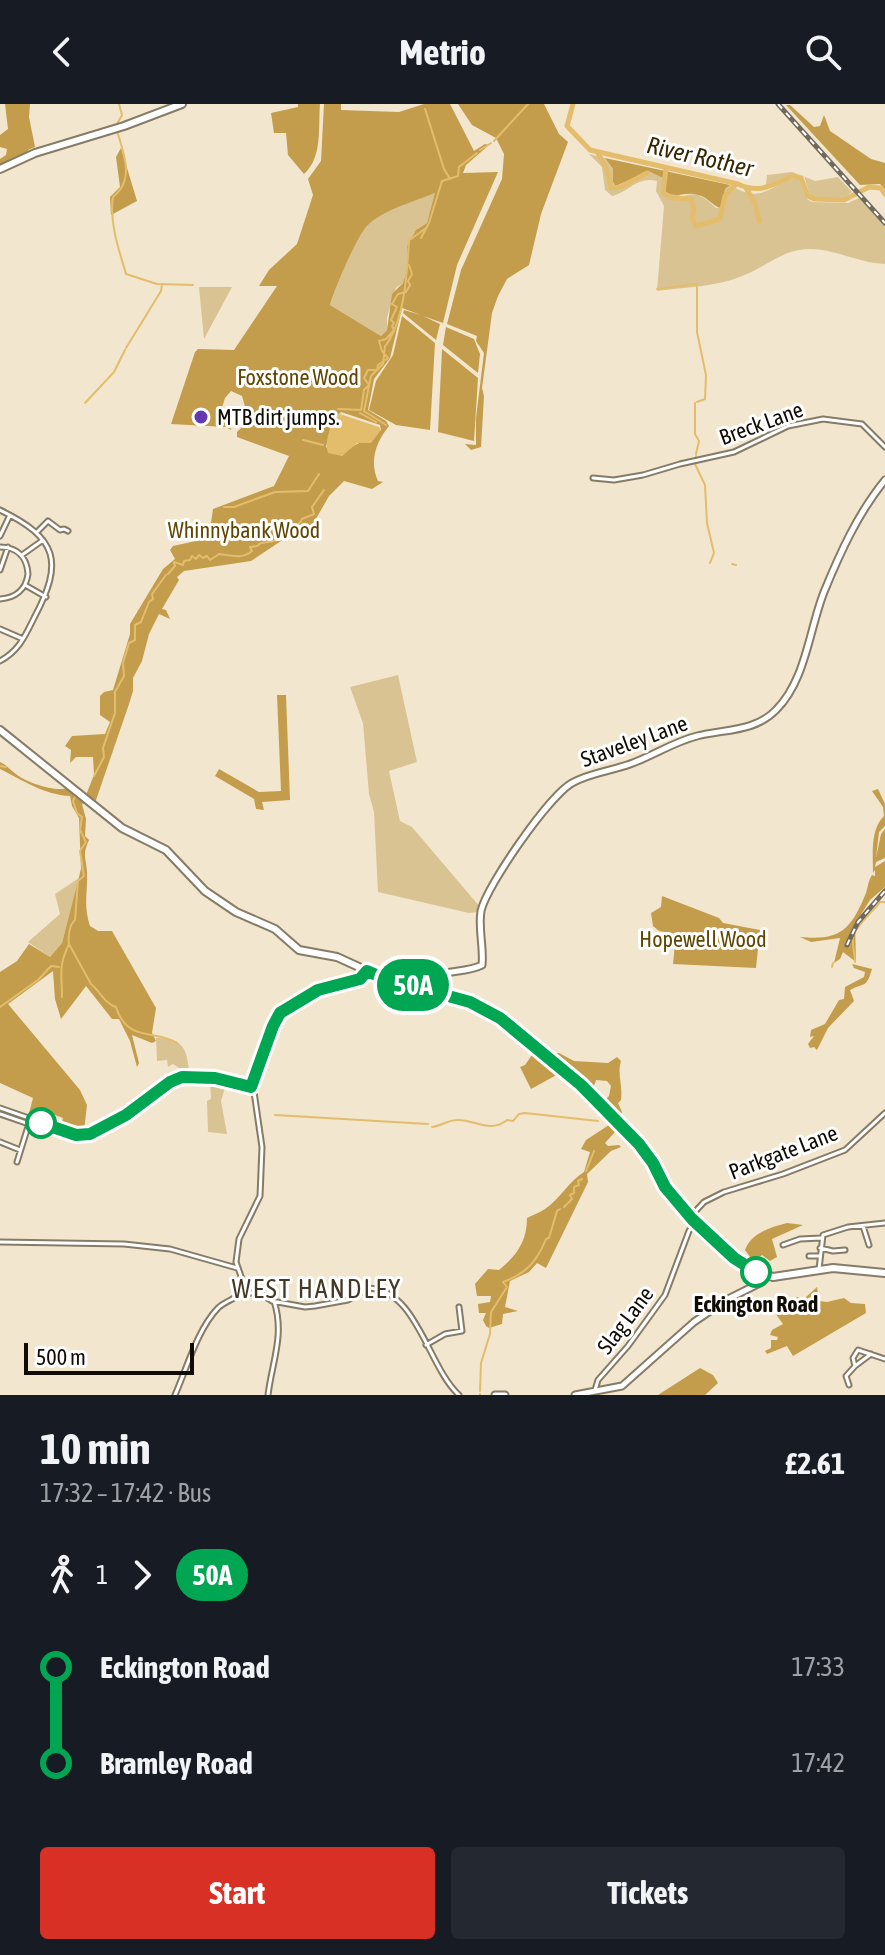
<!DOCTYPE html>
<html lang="en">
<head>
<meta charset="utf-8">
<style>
	body { margin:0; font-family:"Asap Condensed",sans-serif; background:#242831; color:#f1f3f6; height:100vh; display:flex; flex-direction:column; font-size:30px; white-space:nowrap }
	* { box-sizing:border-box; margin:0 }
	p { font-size:26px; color:#9ea1a6 }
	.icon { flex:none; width:44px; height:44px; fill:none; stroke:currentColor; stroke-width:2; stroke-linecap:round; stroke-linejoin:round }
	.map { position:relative; height:1291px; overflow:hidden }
	.panel { display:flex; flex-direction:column; background:#171b24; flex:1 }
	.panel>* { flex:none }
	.badge { padding:0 16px; border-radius:26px; font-size:28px; line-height:52px }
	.scale { position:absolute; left:24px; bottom:20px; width:170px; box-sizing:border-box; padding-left:8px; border:4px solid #100c05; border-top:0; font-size:22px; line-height:28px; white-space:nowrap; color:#100c05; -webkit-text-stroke:6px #fff; paint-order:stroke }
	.map>.badge { position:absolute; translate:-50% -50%; box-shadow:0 0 0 4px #fff }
	.legs { display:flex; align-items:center; gap:12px; height:88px; padding:0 40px; font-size:26px }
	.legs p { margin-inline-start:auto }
	.headline { display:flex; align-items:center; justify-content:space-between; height:136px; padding:0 40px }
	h1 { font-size:44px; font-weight:700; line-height:60px }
	.primary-button { display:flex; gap:16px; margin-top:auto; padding:16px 40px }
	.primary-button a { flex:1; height:92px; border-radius:8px; background:#d93025; color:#fff; font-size:32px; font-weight:700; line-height:92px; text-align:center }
	.primary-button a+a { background:#242831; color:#f1f3f6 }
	ul { padding:0 40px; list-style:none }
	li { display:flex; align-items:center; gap:28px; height:96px; font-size:30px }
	li i { display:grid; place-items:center; width:12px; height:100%; margin:0 10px; background:currentColor }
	li i::after { content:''; width:20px; height:20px; margin:-10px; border:6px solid; border-radius:50%; background:#171b24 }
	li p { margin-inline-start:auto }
	li:first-child i { background:linear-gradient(#0000 50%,currentColor 0) }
	li:last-child i { background:linear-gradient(currentColor 50%,#0000 0) }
	header { display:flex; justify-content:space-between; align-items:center; height:104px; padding:0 40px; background:#171b24; font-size:36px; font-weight:700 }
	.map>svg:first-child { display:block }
	.green { fill:#dac393 }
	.forest { fill:#c39d4c; fill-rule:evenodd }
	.water { fill:#e4bd6c }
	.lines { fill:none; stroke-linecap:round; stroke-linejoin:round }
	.stream { stroke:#e4bd6c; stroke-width:2 }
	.river { stroke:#e4bd6c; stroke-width:5 }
	.minor-casing { stroke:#867b66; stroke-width:7 }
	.tertiary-casing { stroke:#867b66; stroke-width:9 }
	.secondary-casing { stroke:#867b66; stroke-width:10 }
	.minor { stroke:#fff; stroke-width:3 }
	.tertiary { stroke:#fff; stroke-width:5 }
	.secondary { stroke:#fff; stroke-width:6 }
	.rail-casing { stroke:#716a5c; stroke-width:5 }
	.rail { stroke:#fff; stroke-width:2; stroke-dasharray:6; stroke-linecap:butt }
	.line-1-casing { stroke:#fff; stroke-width:18 }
	.line-1 { stroke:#00a651; stroke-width:12 }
	.poi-dot { fill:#6339b1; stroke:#fff; stroke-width:3 }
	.stop-1-dot { fill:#fff; stroke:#00a651; stroke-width:4 }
	.labels { text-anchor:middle; stroke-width:6; stroke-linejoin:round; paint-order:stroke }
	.park-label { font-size:22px; fill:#604601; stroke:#fff }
	.poi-label { font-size:22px; fill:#100c05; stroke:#fff; text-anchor:start }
	.street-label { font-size:22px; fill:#100c05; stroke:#fff }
	.stop-label { font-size:22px; font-weight:bold; fill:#100c05; stroke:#fff }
	.water-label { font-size:24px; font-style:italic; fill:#372702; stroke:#fff }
	.quarter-label { font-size:26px; letter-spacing:2px; fill:#423825; stroke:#fff }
</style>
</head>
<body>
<header><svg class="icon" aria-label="back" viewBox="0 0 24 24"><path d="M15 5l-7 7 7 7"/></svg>Metrio<svg class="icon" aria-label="search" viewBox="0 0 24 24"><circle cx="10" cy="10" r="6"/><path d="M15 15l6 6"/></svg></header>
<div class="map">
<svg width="885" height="1291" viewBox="0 0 885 1291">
	<rect width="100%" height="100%" fill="#f2e6ce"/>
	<path class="green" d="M589 50 605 54 613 65V78L620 81 634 72 648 67 665 75V82L682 93C697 86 705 94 716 104L721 103 725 85 730 81C763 101 768 81 796 74L801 78 807 95 812 98 848 99 859 94 885 122V160C855 159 829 141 799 146 780 149 761 165 742 172 716 183 685 183 657 187L664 102 656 87 657 77C637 72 629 88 612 92L605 86 602 63Z
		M792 68 815 77 838 73 852 88 844 94 814 93 810 91 804 72 794 70 766 81 767 71Z
		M436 89 427 119 416 126 407 142 408 163 403 179 396 184 387 213V226L381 232 330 201C336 182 355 134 368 121 385 105 414 97 436 89Z
		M199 183H232L204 235Z
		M398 571 417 658 389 667 400 717 412 723 480 803 479 808 469 809 378 788 374 708 369 690 363 619 350 583Z
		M79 774 62 839 50 853 28 838 60 810 55 790Z
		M156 934C183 933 188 946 189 970L173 960 168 963 167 956 157 957Z
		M210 975 231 980 225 984 221 997 227 1030 208 1028 207 997 211 995Z"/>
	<path class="forest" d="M5 0H30L29 13 35 43 28 46 27 52 0 64V55L6 51 7 45 0 43V31L8 25Z
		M298 0H320C318 23 323 53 304 70L288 51 286 29H274L271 9 298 3Z
		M324 0H341V6L399 8 424 0H450L474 47 485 40 489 41 466 61 463 69 498 68 457 161 443 219 423 212 440 220 436 236 403 209 404 206 421 211 402 204 390 254 374 275 368 306 386 317 389 322C376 338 369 357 378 377L383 378 372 385 344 377 329 392 313 420 293 429 251 457 184 467 177 473 179 476 162 505 166 506 170 515 159 510 149 530 142 557 133 574V587L129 600 95 699 86 691 94 671 93 653H76L70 659 71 646 65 642 72 632 105 630 110 618 100 611V592L104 588 113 586 130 530V520L163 465 175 455 170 446 173 442 205 435 209 432 213 405 274 382 289 352 237 333V328L249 316 242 292 231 287 225 294 220 310 230 320 231 326 226 323 171 320 195 248 198 245 234 246 277 182H259L269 166 297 140 313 91 308 75 321 57ZM435 89 427 119 416 126 407 142 408 163 403 179 392 190 387 226 381 232 330 201C335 184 356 134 367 122 384 105 414 98 435 89ZM341 308 380 321 381 326C368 337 352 339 342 352L326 343 332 318Z
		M458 0H544L559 30 568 38 541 110 529 161 507 175 498 192 492 209 482 284 484 292 481 343 471 346 465 340 476 341V314L484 249 476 237 477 232 447 220 461 166 502 75 504 50 496 34 472 21Z
		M786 1H790L814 23 820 22 824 11 830 27 871 55 885 59V86L880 80 860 81Z
		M121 44 137 97 111 111 110 93 120 83 116 53Z
		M605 54 730 81 725 85 721 104C712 102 708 93 698 91 686 87 678 95 666 88L665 75 648 67 616 82 613 78V65Z
		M402 212 435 239 430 326 396 321 369 306 376 277 393 251Z
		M446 223 474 235 480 250 478 269 443 241Z
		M442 245 478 274 474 337 438 328Z
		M277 591H286L290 696 262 698 264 706 256 705 254 695 215 672 219 665 259 688 281 687Z
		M0 658C7 661 10 666 16 670 27 679 55 688 68 684L88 698 82 700 86 715 85 732 89 736C82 752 86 752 87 768 88 788 83 800 90 822L98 827H112L156 904 152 929 156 937 152 939 132 931 139 959 137 963 130 937 119 915H112L86 882 61 915 55 895 53 867 8 900 80 986 87 1001 84 1027 79 1030 60 1025 63 1014 47 1008 43 1019 28 1013 33 994 0 979V868L17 857 29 840 50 853 62 839 81 765 79 714 72 702 70 692C45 691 22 676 0 665Z
		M878 685 885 700V722L879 728 876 754 881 730 885 725V754L876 758 875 763 885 757V783L870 796 855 820 856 858 843 848 840 855 834 859 840 834 811 838 800 833C840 837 851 826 866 789 868 783 868 777 872 771L875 772V766L873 769C873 751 870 725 884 712L883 703 872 687Z
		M662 792 719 814 723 819 760 826 756 864 673 860 676 830 659 827 653 822 651 809 661 803Z
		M852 860 872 865C866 885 865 878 850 886L854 897 828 924 817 946 814 943 810 944 808 940 814 932 810 933 811 926 825 920 839 896 844 895 845 883 864 873 865 868 854 864Z
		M534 948 562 968 531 985 520 963 525 961Z
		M559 949 574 957 608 959 617 953 621 957C617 971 623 981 621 996L618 999 622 1008 619 1017 602 999 609 992 611 982 607 977 596 976 592 988 565 963 545 951Z
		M608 1013 625 1029 615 1028 605 1039 608 1042 619 1041 621 1043 611 1047 587 1070 588 1078 546 1164 537 1159 529 1168 510 1177 505 1203 518 1207 503 1210 502 1220 489 1224 486 1222 483 1216 486 1209H479L478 1200 490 1198 491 1192H477L475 1180 488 1165 499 1166C516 1152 527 1138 527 1114 532 1111 539 1109 545 1105 560 1095 569 1077 584 1068L590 1048 581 1045 586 1036 609 1021Z
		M787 1119 803 1121 772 1135 777 1153 770 1157 762 1151 753 1157 745 1146C751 1129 771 1123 787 1119Z
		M817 1183 819 1197 827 1198 844 1194 851 1199 865 1200 866 1209 793 1252 787 1242 767 1250 765 1247 771 1244V1236H777L778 1233 770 1231 772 1226 783 1220 772 1205 791 1202 797 1193 805 1194Z
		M700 1264 713 1271 718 1279 705 1291H658Z"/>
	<path class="water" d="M340 310 379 323 381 326 371 339H357L342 352 328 349C324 338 331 317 340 310Z"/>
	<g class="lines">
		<path class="stream" d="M425 5 444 65 450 75
			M117 20 122 11 119 0
			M117 27C124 50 135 76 113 93 109 118 119 146 126 170L157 180 193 181
			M494 37 528 0
			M480 46 491 39
			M421 134 429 119 442 77 458 72 459 63 477 49
			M411 135 426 124
			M657 185 697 180V228L706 271 705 295 697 298
			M386 241C405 214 407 169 409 137
			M385 242 383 260 371 272 364 307 386 321
			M126 244 161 187 162 180
			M85 299 114 268 125 246
			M695 299V330L699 337 696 350
			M338 305 361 306 364 286 369 281 364 274 368 266H377L378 261 388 254 382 247 379 237 386 235 394 226 392 222 394 219 391 216 397 203 392 200 398 190 406 188 410 181 408 177 412 170 409 161
			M360 309 376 318
			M303 336 323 341
			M696 353V352
			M695 360 705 381 707 419 714 449 710 459
			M276 388 308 387 319 370
			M224 403H234L275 388
			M732 460 736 461
			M168 470 175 462 174 458 183 461 184 457 190 456 192 452 196 455 199 451 203 454 207 452 210 456 219 450C231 451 241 456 252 447L250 443 257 442 261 439C276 437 280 437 293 425V422L296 424 302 415 314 410 312 403 324 386
			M0 662 6 663
			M94 672 104 653 103 644 115 609V588L124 572 123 559 129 539 135 536V521L141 518 149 498 153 495 152 490 166 471
			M69 840 91 880C100 887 104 899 116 903 127 939 156 925 177 939
			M855 858C855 851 852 839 853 833 854 823 874 807 880 798H885
			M832 863 833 859
			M62 893C62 869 58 863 69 840 68 834 69 821 75 816L78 777 84 772 80 747 86 738 80 726 82 713 77 709 73 697 77 689
			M0 903 38 876 51 862 59 863
			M275 1011 428 1020
			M432 1023C441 1022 448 1016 457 1016 474 1015 490 1030 507 1016L513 1017 519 1010 525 1009 598 1017
			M586 1067 594 1047
			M564 1103 572 1095 570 1091 574 1089V1083L579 1081 578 1077 582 1075
			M480 1287 481 1259 490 1230 491 1208 507 1183 503 1178C525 1170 537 1158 546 1135L549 1134 557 1107 560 1105
			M480 1290V1291"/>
		<path class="river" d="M573 0 567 22 590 46 738 80C760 91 773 80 793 72L801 74 808 92 814 95 844 96 869 83 881 84 885 90
			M598 49 608 68 611 84 621 83 647 69
			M666 64 663 89 672 94 691 95 694 105 692 114 696 122 720 115 725 92 736 80
			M746 84 755 99 759 117"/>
		<defs>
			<path id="minor" d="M593 374 614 376 643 371 680 360 734 348 788 322 823 315 862 320 885 343
				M0 406C58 434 64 458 34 514 25 532 19 547 0 557
				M37 428 48 417 60 426 64 425 68 427
				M0 432 10 411
				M0 443C17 443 27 453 28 470 26 485 16 494 0 495
				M22 451 43 436
				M0 466 8 443
				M25 481 46 493
				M0 525 23 535
				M367 867 360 875 324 884 310 890 284 906 273 922 253 981 262 1043 260 1092 239 1135 236 1158 243 1178 272 1197 305 1203 315 1202 348 1196 368 1184C417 1185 428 1263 459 1291
				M0 1004 80 1032 112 1019 179 973 215 974 244 983 253 981
				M0 1010 29 1020
				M0 1038 20 1046
				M17 1058 30 1016
				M691 1112 704 1098 724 1088 783 1070 845 1046 885 1009
				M863 1122 869 1141
				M0 1138 124 1140 170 1145 237 1164
				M783 1141 800 1135 821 1134
				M820 1144 833 1147 845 1146
				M809 1152H819
				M819 1165 823 1131 848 1123 885 1119
				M240 1191 256 1188
				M426 1241 445 1230 462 1227 459 1203
				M855 1262 871 1250
				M849 1281 846 1272 855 1262 853 1254 858 1246 885 1255
				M595 1286 598 1276 628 1242 665 1191 689 1127 695 1118
				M175 1291C187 1264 197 1226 218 1204 228 1194 244 1195 243 1179
				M268 1291C272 1258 285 1231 274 1197"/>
			<path id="tertiary" d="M420 883C434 863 463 871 482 861 484 844 478 825 481 807 487 781 549 692 572 679 589 669 611 667 630 660 653 652 673 638 697 632 724 625 755 628 776 606 806 576 809 526 824 488 840 449 858 409 885 376
				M495 1291H505
				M575 1291 622 1282 694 1218 728 1195 762 1178 765 1172"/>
			<path id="secondary" d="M0 65 35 49 124 22 182 0
				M0 626 122 724 166 746 205 787 236 808 275 825 299 846 337 853 383 874 470 898 500 914 525 938 581 981 639 1040 653 1059 665 1083 692 1115 726 1148 756 1168 773 1173 833 1164 885 1169"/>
		</defs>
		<use href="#minor" class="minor-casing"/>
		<use href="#tertiary" class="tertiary-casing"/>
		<use href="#secondary" class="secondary-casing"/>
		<use href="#minor" class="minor"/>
		<use href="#tertiary" class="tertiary"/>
		<use href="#secondary" class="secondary"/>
		<defs>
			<path id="rail" d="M778 0 885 119
				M847 841 858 818 885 787"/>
		</defs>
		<use href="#rail" class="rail-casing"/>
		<use href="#rail" class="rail"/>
	</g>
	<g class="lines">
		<defs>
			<path id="line-1" d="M41 1019 76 1031 90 1030 126 1011 170 978 182 973 215 974 251 983 273 922 280 909 318 886 360 875 367 867 383 874 470 898 500 914 581 981 639 1040 653 1059 665 1083 692 1115 734 1154 756 1168"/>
		</defs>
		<use href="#line-1" class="line-1-casing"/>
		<use href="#line-1" class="line-1"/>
	</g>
	<circle class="poi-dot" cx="201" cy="313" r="8"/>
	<g class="stop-1-dot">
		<circle cx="41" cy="1019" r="14"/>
		<circle cx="756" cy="1168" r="14"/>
	</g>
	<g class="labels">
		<g class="park-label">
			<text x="298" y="281">Foxstone Wood</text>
			<text x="244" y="434">Whinnybank Wood</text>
			<text x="703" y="843">Hopewell Wood</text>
		</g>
		<g class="poi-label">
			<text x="217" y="321">MTB dirt jumps.</text>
		</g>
		<g class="street-label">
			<text transform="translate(761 319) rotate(-20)" y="8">Breck Lane</text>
			<text transform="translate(634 637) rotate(-20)" y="8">Staveley Lane</text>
			<text transform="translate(783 1048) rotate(-21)" y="8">Parkgate Lane</text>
			<text transform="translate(625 1216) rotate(-53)" y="8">Slag Lane</text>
		</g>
		<g class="stop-label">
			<text x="756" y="1208">Eckington Road</text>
		</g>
		<g class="water-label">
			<text transform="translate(700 53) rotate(13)" y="8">River Rother</text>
		</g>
		<g class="quarter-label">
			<text x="317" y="1194">WEST HANDLEY</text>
		</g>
	</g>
</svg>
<div class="scale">500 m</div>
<b class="badge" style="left:413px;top:881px;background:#00a651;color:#fff">50A</b>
</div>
<section class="panel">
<div class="headline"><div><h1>10 min</h1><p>17:32 – 17:42 · Bus</p></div><b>£2.61</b></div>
<div class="legs"><svg class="icon" aria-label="walk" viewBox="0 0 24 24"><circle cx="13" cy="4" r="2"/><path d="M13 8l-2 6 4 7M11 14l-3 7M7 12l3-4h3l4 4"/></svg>1<svg class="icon" aria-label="forward" viewBox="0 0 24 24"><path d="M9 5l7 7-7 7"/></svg><b class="badge" style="background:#00a651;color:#fff">50A</b></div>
<ul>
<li><i style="color:#00a651"></i><b>Eckington Road</b><p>17:33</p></li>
<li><i style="color:#00a651"></i><b>Bramley Road</b><p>17:42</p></li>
</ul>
<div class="primary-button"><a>Start</a><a>Tickets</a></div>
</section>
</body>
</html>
